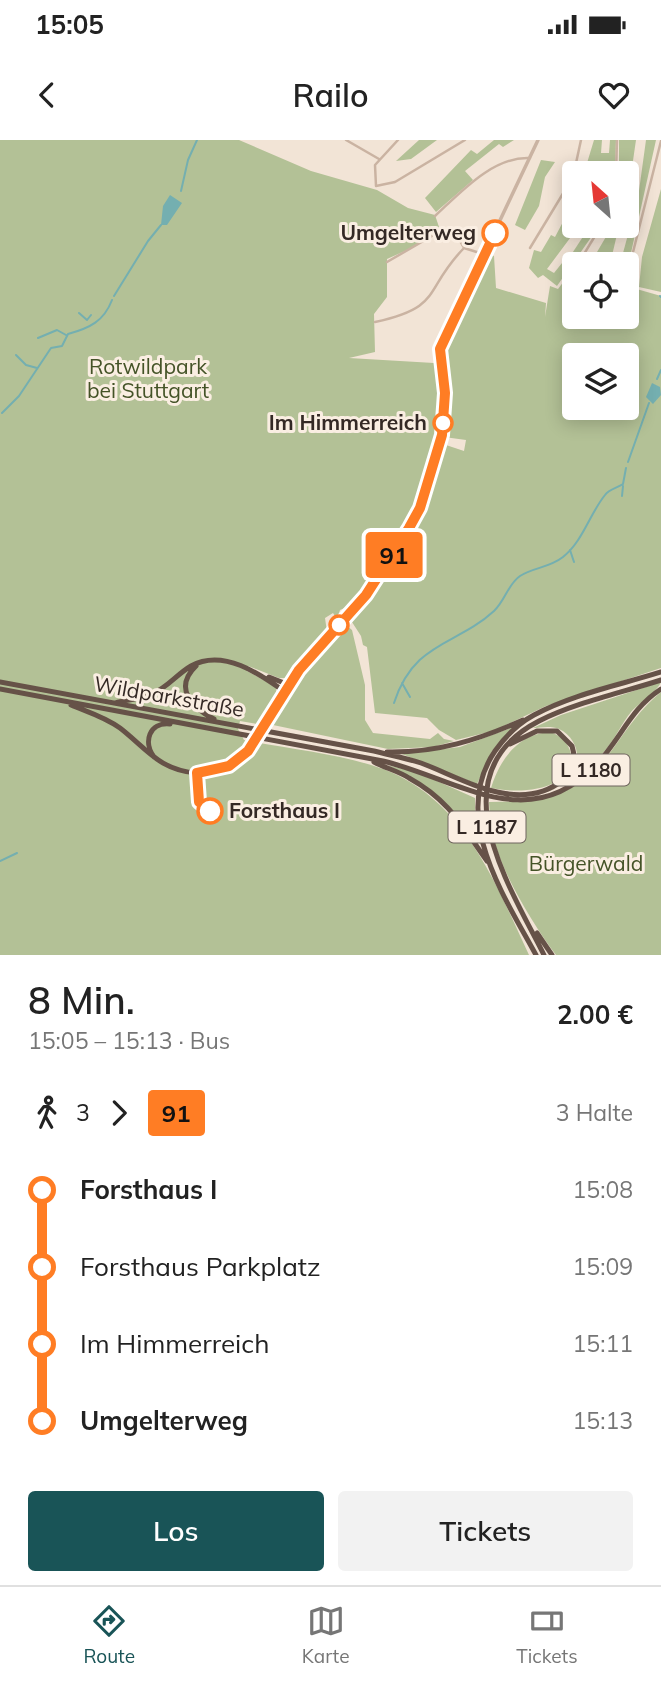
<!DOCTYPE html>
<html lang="de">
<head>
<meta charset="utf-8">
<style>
	body { margin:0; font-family:Mulish,sans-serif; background:#f2f2f2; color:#222; height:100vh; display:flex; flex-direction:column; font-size:26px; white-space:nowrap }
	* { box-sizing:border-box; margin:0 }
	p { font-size:23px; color:#767676 }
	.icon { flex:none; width:38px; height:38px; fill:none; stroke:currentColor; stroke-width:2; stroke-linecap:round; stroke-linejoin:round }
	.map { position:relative; height:815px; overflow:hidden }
	.sheet { display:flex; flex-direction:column; background:#fff; flex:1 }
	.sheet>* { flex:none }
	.badge { padding:0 14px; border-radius:5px; font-size:24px; line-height:46px }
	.needle { width:46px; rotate:333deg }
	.controls { position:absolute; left:562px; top:21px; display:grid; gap:14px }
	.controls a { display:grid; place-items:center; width:77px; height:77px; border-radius:7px; background:#fff; box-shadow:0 4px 18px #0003; font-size:35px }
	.map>.badge { position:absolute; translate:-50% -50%; box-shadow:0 0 0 4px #fff }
	.legs { display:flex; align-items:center; gap:10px; height:77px; padding:0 28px; font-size:23px }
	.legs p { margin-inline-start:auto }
	.summary { display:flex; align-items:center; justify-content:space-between; height:119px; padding:0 28px }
	h1 { font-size:38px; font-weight:600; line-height:52px }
	.action { display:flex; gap:14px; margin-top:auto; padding:14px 28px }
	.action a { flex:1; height:80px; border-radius:7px; background:#195457; color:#fff; font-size:28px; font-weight:600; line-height:80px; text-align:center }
	.action a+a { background:#f2f2f2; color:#222 }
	ul { padding:0 28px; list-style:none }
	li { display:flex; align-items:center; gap:24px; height:77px; font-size:26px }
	li i { display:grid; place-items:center; width:10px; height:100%; margin:0 9px; background:currentColor }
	li i::after { content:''; width:18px; height:18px; margin:-9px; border:5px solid; border-radius:50%; background:#fff }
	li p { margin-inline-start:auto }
	li:first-child i { background:linear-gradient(#0000 50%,currentColor 0) }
	li:last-child i { background:linear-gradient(currentColor 50%,#0000 0) }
	.status { display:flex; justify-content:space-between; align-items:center; height:49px; padding:0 35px; background:#fff; direction:ltr }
	.status svg { height:19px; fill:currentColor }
	header { display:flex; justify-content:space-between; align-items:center; height:91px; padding:0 28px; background:#fff; font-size:32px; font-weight:600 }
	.tab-bar { display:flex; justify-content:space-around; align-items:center; height:98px; border-top:2px solid #e0e0e0; background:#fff; font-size:19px; color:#767676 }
	.tab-bar a { display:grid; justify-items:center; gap:4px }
	.tab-bar .selected { color:#195457 }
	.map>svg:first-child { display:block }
	.green { fill:#b3c196; fill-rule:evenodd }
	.water { fill:#74afb0 }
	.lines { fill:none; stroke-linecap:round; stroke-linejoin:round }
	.stream { stroke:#74afb0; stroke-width:2 }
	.minor { stroke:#cab3a2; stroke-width:2.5 }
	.tertiary { stroke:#cab3a2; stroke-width:3.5 }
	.trunk { stroke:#665248; stroke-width:5 }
	.line-1-casing { stroke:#fff; stroke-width:16 }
	.line-1 { stroke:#ff7d24; stroke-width:10 }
	.stop-1-dot { fill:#fff; stroke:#ff7d24; stroke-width:3.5 }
	.labels { text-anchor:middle; stroke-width:6; stroke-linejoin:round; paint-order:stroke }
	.shield { fill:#faeee2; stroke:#6f645e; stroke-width:2 }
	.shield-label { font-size:19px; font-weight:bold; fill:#342925 }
	.stop-label { font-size:21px; font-weight:bold; fill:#342925; stroke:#faeee2; text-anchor:end }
	.park-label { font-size:21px; fill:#445327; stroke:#faeee2 }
	.street-label { font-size:21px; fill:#342925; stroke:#faeee2 }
</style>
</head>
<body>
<div class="status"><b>15:05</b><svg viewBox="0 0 49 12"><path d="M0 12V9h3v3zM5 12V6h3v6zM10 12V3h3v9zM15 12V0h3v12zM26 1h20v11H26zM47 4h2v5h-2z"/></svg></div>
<header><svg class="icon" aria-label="back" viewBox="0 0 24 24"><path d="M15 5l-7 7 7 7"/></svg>Railo<svg class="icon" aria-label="heart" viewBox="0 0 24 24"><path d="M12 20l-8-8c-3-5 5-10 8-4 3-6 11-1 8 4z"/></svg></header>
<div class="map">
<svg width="661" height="815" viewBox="0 0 661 815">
	<rect width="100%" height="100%" fill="#f2e4d6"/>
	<path class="green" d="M0 0H239L311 31 377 50 408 68 435 75 439 87 416 106 387 119V157L374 174 375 212 349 218 434 223C437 239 441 254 440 270 436 320 391 452 340 470L337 479 333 473 325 478 327 492 289 538H279L248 526 247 531 276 547 277 558 263 585 240 581 238 589 244 600C289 609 337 613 380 628 463 657 495 742 529 815H0Z
		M419 0H437L411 19 396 21Z
		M494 0H514L503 7 499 4 465 31 473 40 436 72 425 58 471 10 477 14Z
		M594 0H602L601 13H609L610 0H616L615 33H604L605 25 598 23 597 33H584Z
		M619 0H636L627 62 626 33H619Z
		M646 0H656L627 131 626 124H620L638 58Z
		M541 20 555 22 545 37 539 66 525 90 515 85Z
		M661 49V152L639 147 642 117Z
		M574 61V86H579L547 129 554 133 566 118H569L590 86H599L557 146 543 135 538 138 529 128 534 110 541 112 551 95 555 97Z
		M604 86H619L610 124H590L607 95 601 90Z
		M486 113 494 116 496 148 546 163 545 177 550 146 558 149 564 141H574V177H626L627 155H630L633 148 661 156V528L546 566 493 591 456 600 439 590 427 578 375 573 367 507 363 505 361 496 350 479C395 427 427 372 443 304L464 311 466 300 444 297 449 257 443 210ZM574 215H626V268H574Z
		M346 485 352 490 365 545V580L373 593 430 599 438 593 444 599 454 601 433 607 388 609 273 585 294 548Z
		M661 542C657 552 639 563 631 572 622 583 616 597 607 608 583 638 545 662 504 656 524 654 547 655 564 644 584 630 581 599 559 589 550 585 539 588 533 588L561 575Z
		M661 552V815H556C533 784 504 737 494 700 490 688 490 674 489 662 542 662 579 657 612 610 628 588 640 569 661 552Z
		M513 587 492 611 477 644 402 614 460 607Z
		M550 592C574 599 580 629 556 642 537 652 512 652 491 648 500 619 518 594 550 592Z
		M387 625 419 633 475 658V683L481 705C450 662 435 650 387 625Z"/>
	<path class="water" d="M170 55 182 63 167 85H161L163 66Z
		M652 243 660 247 661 255 653 264 646 257Z"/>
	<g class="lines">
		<path class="stream" d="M181 51 188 20 197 0
			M114 156 148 101 161 85
			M660 156 661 157
			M79 173 87 180 91 175
			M38 198 57 190 66 195
			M16 215 26 225 37 228
			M657 239 661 230
			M2 273 19 256 51 208 62 206 68 194C90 188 104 181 112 160
			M628 322 649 263
			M622 356 623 346
			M570 410 574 422
			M402 543 410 557
			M394 563C414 501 456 506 494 471 505 461 508 444 520 436 534 427 549 428 563 417 583 401 589 375 605 355 609 349 617 348 623 344L626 328
			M0 721 17 713"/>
		<path class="minor" d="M346 0 379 19
			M398 0 375 25 376 46 395 42 465 0
			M616 33 617 0
			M435 76C460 53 493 16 530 18
			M464 108 483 114
			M530 108 573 37 581 0
			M387 122 444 89 456 94 464 108
			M578 124 601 86
			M568 140 574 129
			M626 140 661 1
			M375 182C444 167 423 150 464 108"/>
		<path class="tertiary" d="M198 633 229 626 248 611 299 530 366 455 409 388 420 368 442 295 445 253 439 216 442 203 538 0"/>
		<path class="trunk" d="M196 526C173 548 192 568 214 579
			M269 537 289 545
			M0 542 374 611C389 615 406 618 421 623 464 639 519 675 563 640 574 631 576 619 572 606L557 591H537L510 604
			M0 549 383 621C456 638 528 697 596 625 620 600 631 568 661 549
			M115 563C127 559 140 560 152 554 167 548 177 534 191 526 223 508 260 534 285 552
			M71 565C88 572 105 577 120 588 146 608 160 631 197 633
			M387 612C437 613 478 600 523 580
			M154 617C143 602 149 582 170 584
			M374 622C385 628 398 631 409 638 449 660 462 686 487 721
			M537 793 552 815
			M536 815C504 756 450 677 495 611 505 597 519 583 534 575 573 554 620 545 661 532
			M544 815C509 745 436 634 539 581 577 562 621 553 661 540"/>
	</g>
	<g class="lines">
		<defs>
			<path id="line-1" d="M210 671 199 662 197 633 229 626 248 611 299 530 366 455 409 388 420 368 442 295 445 253 440 209 495 93"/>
		</defs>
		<use href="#line-1" class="line-1-casing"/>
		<use href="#line-1" class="line-1"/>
	</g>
	<g class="stop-1-dot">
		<circle cx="495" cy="93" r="12"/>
		<circle cx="443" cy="283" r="9"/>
		<circle cx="339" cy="485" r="9"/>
		<circle cx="210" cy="671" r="12"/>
	</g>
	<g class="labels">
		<g class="shield">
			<rect x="552.5" y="614.5" width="77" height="31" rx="5"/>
			<rect x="448.5" y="671.5" width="77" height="31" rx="5"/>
		</g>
		<g class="shield-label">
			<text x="591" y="637">L 1180</text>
			<text x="487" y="694">L 1187</text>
		</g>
		<g class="stop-label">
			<text x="476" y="100">Umgelterweg</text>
			<text x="427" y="290">Im Himmerreich</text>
			<text x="229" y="678" text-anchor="start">Forsthaus I</text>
		</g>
		<g class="park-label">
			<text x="148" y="234">Rotwildpark<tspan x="148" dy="24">bei Stuttgart</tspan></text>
			<text x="586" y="731">Bürgerwald</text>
		</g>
		<g class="street-label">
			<text transform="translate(169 557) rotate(10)" y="7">Wildparkstraße</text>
		</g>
	</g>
</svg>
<div class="controls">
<a><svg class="needle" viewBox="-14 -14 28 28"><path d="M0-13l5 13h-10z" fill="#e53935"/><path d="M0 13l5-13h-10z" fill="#767676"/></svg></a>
<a><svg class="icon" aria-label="locate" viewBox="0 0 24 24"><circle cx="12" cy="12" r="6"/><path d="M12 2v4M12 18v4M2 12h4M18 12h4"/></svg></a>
<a><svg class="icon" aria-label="layers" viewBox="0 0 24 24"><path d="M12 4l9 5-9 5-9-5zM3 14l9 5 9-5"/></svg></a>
</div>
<b class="badge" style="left:394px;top:415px;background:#ff7d24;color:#111">91</b>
</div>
<section class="sheet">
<div class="summary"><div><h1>8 Min.</h1><p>15:05 – 15:13 · Bus</p></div><b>2.00 €</b></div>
<div class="legs"><svg class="icon" aria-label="walk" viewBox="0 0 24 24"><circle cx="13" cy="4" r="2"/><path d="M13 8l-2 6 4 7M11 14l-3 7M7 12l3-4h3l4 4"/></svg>3<svg class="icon" aria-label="forward" viewBox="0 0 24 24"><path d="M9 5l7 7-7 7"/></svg><b class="badge" style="background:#ff7d24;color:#111">91</b><p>3 Halte</p></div>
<ul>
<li><i style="color:#ff7d24"></i><b>Forsthaus I</b><p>15:08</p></li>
<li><i style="color:#ff7d24"></i><span>Forsthaus Parkplatz</span><p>15:09</p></li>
<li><i style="color:#ff7d24"></i><span>Im Himmerreich</span><p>15:11</p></li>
<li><i style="color:#ff7d24"></i><b>Umgelterweg</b><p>15:13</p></li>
</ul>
<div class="action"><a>Los</a><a>Tickets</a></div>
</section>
<nav class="tab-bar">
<a class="selected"><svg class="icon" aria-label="directions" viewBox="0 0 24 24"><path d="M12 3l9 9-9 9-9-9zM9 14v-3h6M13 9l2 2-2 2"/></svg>Route</a>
<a><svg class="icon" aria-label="map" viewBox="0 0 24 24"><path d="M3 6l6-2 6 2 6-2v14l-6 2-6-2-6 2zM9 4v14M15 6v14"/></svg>Karte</a>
<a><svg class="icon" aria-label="tickets" viewBox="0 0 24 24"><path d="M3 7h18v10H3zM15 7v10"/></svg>Tickets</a>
</nav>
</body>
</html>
